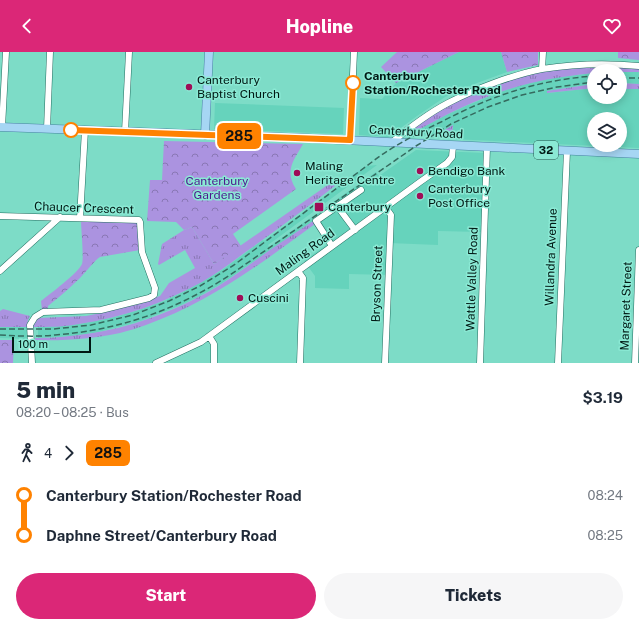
<!DOCTYPE html>
<html lang="en">
<head>
<meta charset="utf-8">
<style>
	body { margin:0; font-family:"Public Sans",sans-serif; background:#f6f6f7; color:#1f2937; height:100vh; display:flex; flex-direction:column; font-size:15px; white-space:nowrap }
	* { box-sizing:border-box; margin:0 }
	p { font-size:13px; color:#747a83 }
	.icon { flex:none; width:22px; height:22px; fill:none; stroke:currentColor; stroke-width:2; stroke-linecap:round; stroke-linejoin:round }
	.map { position:relative; height:311px; overflow:hidden }
	.drawer { display:flex; flex-direction:column; background:#fff; flex:1 }
	.drawer>* { flex:none }
	.badge { padding:0 8px; border-radius:6px; font-size:14px; line-height:26px }
	.fabs { position:absolute; left:587px; top:12px; display:grid; gap:8px }
	.fabs a { display:grid; place-items:center; width:40px; height:40px; border-radius:50%; background:#fff; box-shadow:0 2px 10px #0003; font-size:20px }
	.scale { position:absolute; left:12px; bottom:10px; width:79px; box-sizing:border-box; padding-left:4px; border:2px solid #001914; border-top:0; font-size:11px; line-height:14px; white-space:nowrap; color:#001914; -webkit-text-stroke:3px #8ae9d4; paint-order:stroke }
	.map>.badge { position:absolute; translate:-50% -50%; box-shadow:0 0 0 2px #fff }
	.legs { display:flex; align-items:center; gap:6px; height:44px; padding:0 16px; font-size:13px }
	.legs p { margin-inline-start:auto }
	.headline { display:flex; align-items:center; justify-content:space-between; height:68px; padding:0 16px }
	h1 { font-size:22px; font-weight:800; line-height:30px }
	.cta { display:flex; gap:8px; margin-top:auto; padding:8px 16px }
	.cta a { flex:1; height:46px; border-radius:24px; background:#db2777; color:#fff; font-size:16px; font-weight:800; line-height:46px; text-align:center }
	.cta a+a { background:#f6f6f7; color:#1f2937 }
	ul { padding:0 16px; list-style:none }
	li { display:flex; align-items:center; gap:14px; height:40px; font-size:15px }
	li i { display:grid; place-items:center; width:6px; height:100%; margin:0 5px; background:currentColor }
	li i::after { content:''; width:10px; height:10px; margin:-5px; border:3px solid; border-radius:50%; background:#fff }
	li p { margin-inline-start:auto }
	li:first-child i { background:linear-gradient(#0000 50%,currentColor 0) }
	li:last-child i { background:linear-gradient(currentColor 50%,#0000 0) }
	header { display:flex; justify-content:space-between; align-items:center; height:52px; padding:0 16px; background:#db2777; color:#fff; font-size:18px; font-weight:800 }
	.map>svg:first-child { display:block }
	.built { fill:#66d3bc; fill-rule:evenodd }
	.grass { fill:url(#grass-tufts) }
	.park { fill:url(#park-crowns) }
	.lines { fill:none; stroke-linecap:round; stroke-linejoin:round }
	.minor-casing { stroke:#226e60; stroke-width:7 }
	.major-casing { stroke:#4682a1; stroke-width:9 }
	.minor { stroke:#fff; stroke-width:6 }
	.major { stroke:#a6d6f4; stroke-width:8 }
	.rail { stroke:#356b5f; stroke-width:1.5; stroke-dasharray:6 3; stroke-linecap:butt }
	.line-1-casing { stroke:#fff; stroke-width:9 }
	.line-1 { stroke:#ff8200; stroke-width:6 }
	.stop-1-dot { fill:#fff; stroke:#ff8200; stroke-width:2 }
	.poi-dot { fill:#9e0d57; stroke:#8ae9d4; stroke-width:1.5 }
	.labels { text-anchor:middle; stroke-width:3; stroke-linejoin:round; paint-order:stroke }
	.shield { fill:#8ae9d4; stroke:#29574e; stroke-width:1 }
	.shield-label { font-size:11px; font-weight:bold; fill:#001914 }
	.stop-label { font-size:12px; font-weight:bold; fill:#001914; stroke:#8ae9d4; text-anchor:start }
	.poi-label { font-size:12px; fill:#001914; stroke:#8ae9d4; text-anchor:start }
	.street-label { font-size:12px; fill:#001914; stroke:#8ae9d4 }
	.park-label { font-size:12px; fill:#4f178e; stroke:#8ae9d4 }
</style>
</head>
<body>
<header><svg class="icon" aria-label="back" viewBox="0 0 24 24"><path d="M15 5l-7 7 7 7"/></svg>Hopline<svg class="icon" aria-label="heart" viewBox="0 0 24 24"><path d="M12 20l-8-8c-3-5 5-10 8-4 3-6 11-1 8 4z"/></svg></header>
<div class="map">
<svg width="639" height="311" viewBox="0 0 639 311">
	<defs>
		<pattern id="grass-tufts" width="24" height="20" patternUnits="userSpaceOnUse"><rect width="24" height="20" fill="#ab93e0"/><path d="M3 7l-1-3M5 7V3M7 7l1-3M15 17l-1-3M17 17v-4M19 17l1-3" fill="none" stroke="#8977b4"/></pattern>
		<pattern id="park-crowns" width="20" height="18" patternUnits="userSpaceOnUse"><rect width="20" height="18" fill="#ab93e0"/><path d="M2 6a3 3 0 1 1 6 0M12 15a3 3 0 1 1 6 0" fill="none" stroke="#8977b4"/></pattern>
	</defs>
	<rect width="100%" height="100%" fill="#7ddcc7"/>
	<path class="built" d="M459 0H501L507 20 477 31 445 45 417 64 390 84 388 85 359 83 360 46 382 47 396 31Z
		M620 20H639V32L620 31Z
		M594 21V32L553 38 548 39V41L594 36V45H620V37H639V96L452 87 453 73 436 83 413 82 412 81 444 64 468 53 508 37 530 31 550 26 568 24ZM594 67H620V93H594Z
		M215 51 344 56 343 82 214 77Z
		M416 98 485 101 482 180 438 179V193L389 191 388 223 349 222V237L315 236V224L304 209 329 191 313 169 221 232 200 244 179 254 138 270 94 281 73 284 38 286V275L79 272 111 266 139 258 164 249 181 241 203 229 222 218 263 188 264 189 366 114 377 113 268 193 269 195 376 120 379 124Z
		M0 275H27V287L0 286Z"/>
	<path class="grass" d="M605 14 639 16V20H620V19H594V21C573 23 552 26 531 31 489 41 450 60 413 81V82H409L410 79C440 55 477 39 514 27 525 24 535 21 547 19 566 16 585 15 605 14Z
		M620 31 639 32V37H620Z
		M594 32V36L547 41V39L553 38Z
		M453 73 452 85 436 84V83Z
		M332 130 335 134C306 156 277 178 247 199 232 210 218 221 202 230 164 251 122 266 79 272 64 275 49 275 33 275L34 272 37 266 86 264 101 261 151 247 160 244 169 231 195 216 185 198 159 213 158 212 162 192 184 178 192 175 214 212Z
		M313 169 315 172C262 211 208 251 146 273 137 276 128 279 120 281 92 287 63 289 35 288V286C54 286 73 284 93 281 137 274 182 256 220 233 237 222 253 210 270 198 284 188 299 179 313 169Z
		M3 257 30 264 28 268 27 275H0V259Z"/>
	<path class="park" d="M397 0H459L396 31 381 15Z
		M501 0H538V13L507 20Z
		M618 0H639V8L618 6Z
		M164 89 303 92C294 108 284 119 296 137L233 182 241 194 214 212 192 175 184 178 176 170 147 169 150 128H162Z
		M81 168 136 171 138 172 140 198 100 205C95 208 85 221 80 226 70 236 59 245 48 254V257L42 258 41 249C51 241 77 222 82 212 84 205 81 177 81 168Z
		M0 288H14L13 311H0Z"/>
	<g class="lines">
		<defs>
			<path id="minor" d="M542 17 543 0
				M2 75 6 0
				M47 77 50 0
				M125 80 129 0
				M350 88 354 0
				M391 91C409 76 427 62 448 51 475 37 512 23 542 17 573 12 608 11 639 14
				M337 154 355 178
				M0 164 139 168 140 170 142 200 155 236 154 243 149 246 101 258 43 260 35 265 30 273 32 311
				M80 166 85 78
				M332 194 316 169 361 138
				M0 219 60 165
				M298 219 303 226 300 311
				M209 284 214 292V311
				M156 311 201 290 420 130 447 111 452 105 453 94
				M385 311 391 163 386 156
				M480 311 487 95
				M558 311 567 99
				M635 311 639 198"/>
			<path id="major" d="M0 75 302 86 639 102
				M205 83 209 0"/>
		</defs>
		<use href="#minor" class="minor-casing"/>
		<use href="#major" class="major-casing"/>
		<use href="#minor" class="minor"/>
		<use href="#major" class="major"/>
		<path class="rail" d="M620 26H639
			M0 277H54L91 273 133 263 169 249 200 234 234 213 380 104C399 91 420 80 441 70 491 44 537 28 594 24
			M0 283C18 284 37 285 55 283 120 278 176 258 230 223L416 94 451 72 488 55 522 43 557 35 594 30"/>
	</g>
	<g class="lines">
		<defs>
			<path id="line-1" d="M71 78 350 88 353 31"/>
		</defs>
		<use href="#line-1" class="line-1-casing"/>
		<use href="#line-1" class="line-1"/>
	</g>
	<g class="stop-1-dot">
		<circle cx="353" cy="31" r="7"/>
		<circle cx="71" cy="78" r="7"/>
	</g>
	<g class="poi-dot">
		<circle cx="189" cy="35" r="4"/>
		<circle cx="420" cy="119" r="4"/>
		<circle cx="297" cy="121" r="4"/>
		<circle cx="420" cy="144" r="4"/>
		<rect x="314" y="150" width="10" height="10" rx="2"/>
		<circle cx="240" cy="246" r="4"/>
	</g>
	<g class="labels">
		<rect class="shield" x="534" y="89" width="24" height="18" rx="3"/>
		<g class="shield-label">
			<text x="546" y="102">32</text>
		</g>
		<g class="stop-label">
			<text x="364" y="28">Canterbury<tspan x="364" dy="14">Station/Rochester Road</tspan></text>
		</g>
		<g class="poi-label">
			<text x="197" y="32">Canterbury<tspan x="197" dy="14">Baptist Church</tspan></text>
			<text x="305" y="118">Maling<tspan x="305" dy="14">Heritage Centre</tspan></text>
			<text x="428" y="123">Bendigo Bank</text>
			<text x="428" y="141">Canterbury<tspan x="428" dy="14">Post Office</tspan></text>
			<text x="328" y="159">Canterbury</text>
			<text x="248" y="250">Cuscini</text>
		</g>
		<g class="street-label">
			<text transform="translate(416 80) rotate(3)" y="4">Canterbury Road</text>
			<text transform="translate(84 156) rotate(2)" y="4">Chaucer Crescent</text>
			<text transform="translate(305 200) rotate(-36)" y="4">Maling Road</text>
			<text transform="translate(551 205) rotate(-88)" y="4">Willandra Avenue</text>
			<text transform="translate(472 227) rotate(-88)" y="4">Wattle Valley Road</text>
			<text transform="translate(377 232) rotate(-88)" y="4">Bryson Street</text>
			<text transform="translate(626 254) rotate(-88)" y="4">Margaret Street</text>
		</g>
		<g class="park-label">
			<text x="217" y="133">Canterbury<tspan x="217" dy="14">Gardens</tspan></text>
		</g>
	</g>
</svg>
<div class="fabs">
<a><svg class="icon" aria-label="locate" viewBox="0 0 24 24"><circle cx="12" cy="12" r="6"/><path d="M12 2v4M12 18v4M2 12h4M18 12h4"/></svg></a>
<a><svg class="icon" aria-label="layers" viewBox="0 0 24 24"><path d="M12 4l9 5-9 5-9-5zM3 14l9 5 9-5"/></svg></a>
</div>
<div class="scale">100 m</div>
<b class="badge" style="left:239px;top:84px;background:#ff8200;color:#111">285</b>
</div>
<section class="drawer">
<div class="headline"><div><h1>5 min</h1><p>08:20 – 08:25 · Bus</p></div><b>$3.19</b></div>
<div class="legs"><svg class="icon" aria-label="walk" viewBox="0 0 24 24"><circle cx="13" cy="4" r="2"/><path d="M13 8l-2 6 4 7M11 14l-3 7M7 12l3-4h3l4 4"/></svg>4<svg class="icon" aria-label="forward" viewBox="0 0 24 24"><path d="M9 5l7 7-7 7"/></svg><b class="badge" style="background:#ff8200;color:#111">285</b></div>
<ul>
<li><i style="color:#ff8200"></i><b>Canterbury Station/Rochester Road</b><p>08:24</p></li>
<li><i style="color:#ff8200"></i><b>Daphne Street/Canterbury Road</b><p>08:25</p></li>
</ul>
<div class="cta"><a>Start</a><a>Tickets</a></div>
</section>
</body>
</html>
